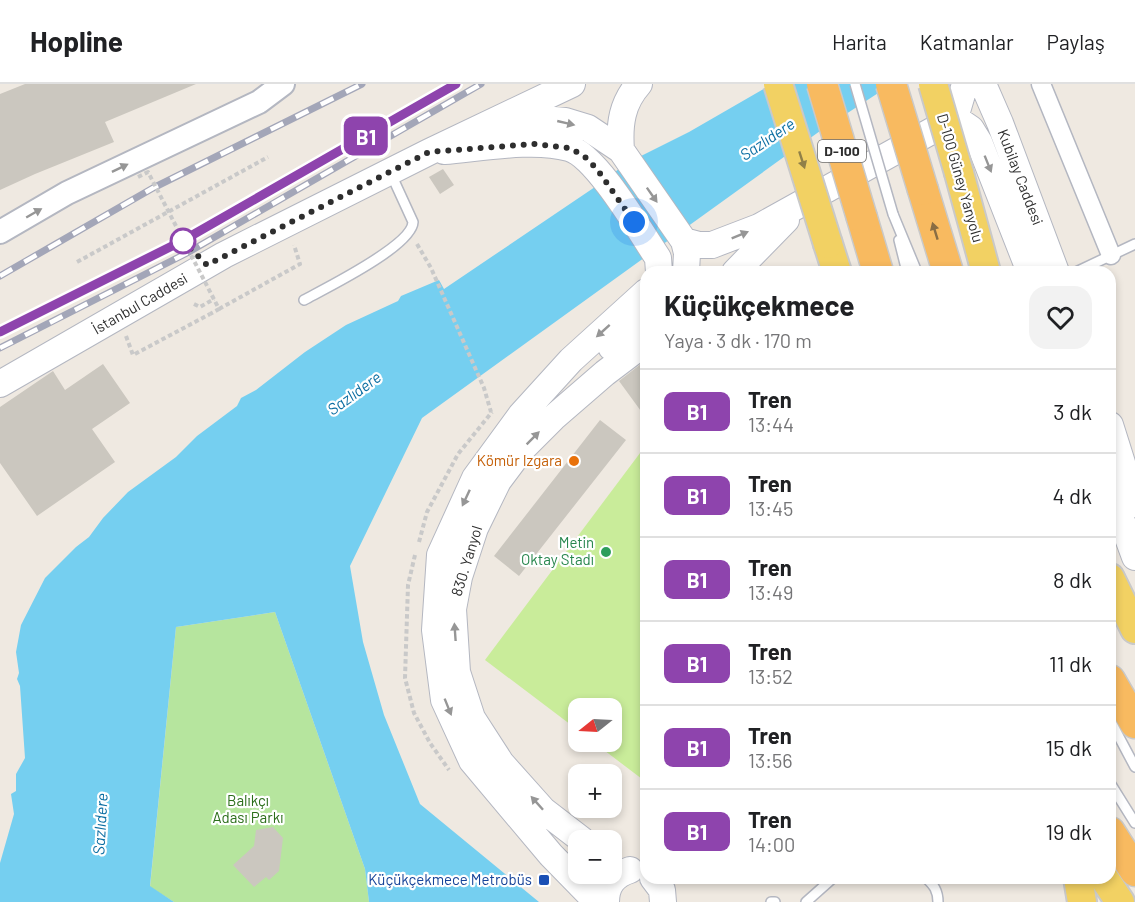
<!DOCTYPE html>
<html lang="tr">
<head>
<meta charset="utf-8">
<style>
	body { margin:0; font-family:Barlow,sans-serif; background:#f2f2f2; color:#202124; height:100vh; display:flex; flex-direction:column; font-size:22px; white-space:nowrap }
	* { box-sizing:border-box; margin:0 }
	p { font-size:20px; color:#757577 }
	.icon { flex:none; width:33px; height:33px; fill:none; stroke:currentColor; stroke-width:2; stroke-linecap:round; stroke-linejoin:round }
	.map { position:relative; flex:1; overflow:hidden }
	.details { position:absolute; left:640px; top:182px; width:476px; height:618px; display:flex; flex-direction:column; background:#fff; border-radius:18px; box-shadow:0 3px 9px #0003 }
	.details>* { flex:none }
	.badge { padding:0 12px; border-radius:9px; font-size:21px; line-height:39px }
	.needle { width:39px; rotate:252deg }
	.controls { position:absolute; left:568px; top:614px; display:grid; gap:12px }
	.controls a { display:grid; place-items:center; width:54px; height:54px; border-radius:12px; background:#fff; box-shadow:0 3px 9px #0003; font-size:30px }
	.you { position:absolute; width:30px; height:30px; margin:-15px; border:4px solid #fff; border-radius:50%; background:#1a73e8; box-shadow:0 0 0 9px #1a73e833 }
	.map>.badge { position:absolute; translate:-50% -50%; box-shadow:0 0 0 3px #fff }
	.round { display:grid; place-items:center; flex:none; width:63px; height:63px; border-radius:18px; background:#f2f2f2 }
	.headline { display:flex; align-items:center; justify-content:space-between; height:102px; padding:0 24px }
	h1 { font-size:28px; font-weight:700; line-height:45px }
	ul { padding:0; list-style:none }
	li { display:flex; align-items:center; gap:18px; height:84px; padding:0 24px; border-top:2px solid #e0e0e0 }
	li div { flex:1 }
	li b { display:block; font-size:22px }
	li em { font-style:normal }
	li .badge { min-width:66px; font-weight:700; text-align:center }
	header { display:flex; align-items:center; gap:36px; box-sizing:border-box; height:84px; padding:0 30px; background:#fff; border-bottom:2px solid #e0e0e0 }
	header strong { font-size:28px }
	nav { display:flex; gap:33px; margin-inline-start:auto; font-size:21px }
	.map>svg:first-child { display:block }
	.green { fill:#b6e59e }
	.pitch { fill:#c9ec9a }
	.water { fill:#75cff0 }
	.building { fill:#cbc7bf }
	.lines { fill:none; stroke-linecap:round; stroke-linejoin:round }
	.service-casing { stroke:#b4b7c1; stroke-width:12 }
	.minor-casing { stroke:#b4b7c1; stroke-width:21 }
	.tertiary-casing { stroke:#b4b7c1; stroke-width:26 }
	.secondary-casing { stroke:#b4b7c1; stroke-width:28 }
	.primary-casing { stroke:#c9c9c9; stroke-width:32 }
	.trunk-casing { stroke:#c9c9c9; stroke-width:33 }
	.path { stroke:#c9c9c9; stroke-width:4; stroke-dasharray:4.5 3; stroke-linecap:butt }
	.service { stroke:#fff; stroke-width:9 }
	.minor { stroke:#fff; stroke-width:18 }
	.tertiary { stroke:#fff; stroke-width:22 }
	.secondary { stroke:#fff; stroke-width:26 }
	.primary { stroke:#f2d163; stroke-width:28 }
	.trunk { stroke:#f8ba60; stroke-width:30 }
	.rail-casing { stroke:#a3a6b8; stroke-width:7 }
	.rail { stroke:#fff; stroke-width:4.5; stroke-dasharray:14; stroke-linecap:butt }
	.service-bridge-casing { stroke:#b4b7c1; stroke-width:12; stroke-linecap:butt }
	.primary-bridge-casing { stroke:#c9c9c9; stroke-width:32; stroke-linecap:butt }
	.trunk-bridge-casing { stroke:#c9c9c9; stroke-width:33; stroke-linecap:butt }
	.path-bridge { stroke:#c9c9c9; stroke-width:4; stroke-dasharray:4.5 3; stroke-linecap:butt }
	.service-bridge { stroke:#fff; stroke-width:9 }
	.primary-bridge { stroke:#f2d163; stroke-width:28 }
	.trunk-bridge { stroke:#f8ba60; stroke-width:30 }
	.oneway { fill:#969696 }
	.oneway2 { fill:#908048 }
	.oneway3 { fill:#896d44 }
	.line-casing { stroke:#fff; stroke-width:14 }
	.line { stroke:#8e44ad; stroke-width:9 }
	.walk { stroke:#2e2e2e; stroke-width:6; stroke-dasharray:0 10.8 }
	.stop-dot { fill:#fff; stroke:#8e44ad; stroke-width:3 }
	.food-dot { fill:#e8710a; stroke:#fff; stroke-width:2 }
	.leisure-dot { fill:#2e9e5b; stroke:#fff; stroke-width:2 }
	.transit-dot { fill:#1a4fb4; stroke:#fff; stroke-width:2 }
	.labels { text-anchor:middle; stroke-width:4.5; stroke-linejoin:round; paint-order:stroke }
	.shield { fill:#fff; stroke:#6d6d6d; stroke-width:1.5 }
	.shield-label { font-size:14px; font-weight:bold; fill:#2e2e2e }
	.street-label { font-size:15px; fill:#2e2e2e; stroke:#fff }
	.food-label { font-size:15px; fill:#c56008; stroke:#fff; text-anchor:end }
	.leisure-label { font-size:15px; fill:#27864d; stroke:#fff; text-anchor:end }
	.park-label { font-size:15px; fill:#2c6e1b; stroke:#fff }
	.transit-label { font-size:15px; fill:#164399; stroke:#fff; text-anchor:end }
	.water-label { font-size:16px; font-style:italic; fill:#0d6fa3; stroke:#fff }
</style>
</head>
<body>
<header>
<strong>Hopline</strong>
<nav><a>Harita</a><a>Katmanlar</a><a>Paylaş</a></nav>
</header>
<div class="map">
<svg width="1135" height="818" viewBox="0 0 1135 818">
	<rect width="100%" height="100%" fill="#efe9e1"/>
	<path class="green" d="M275 528 365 785 369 818H174L150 803 176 543Z"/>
	<path class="pitch" d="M646 361V698L592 657H612V624H579V647L485 576Z"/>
	<path class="water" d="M772 0H892L820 47 422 334 350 482 363 558 384 631 420 720 539 818H369L365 785 275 528 176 543 150 802 174 818H0V779L14 730 11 710 16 707V690L25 674 20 602 17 595 19 589 16 568 21 541 45 494 76 463 89 453 103 434 128 408 176 373 197 352 237 322 241 314 256 306 305 268 346 241 398 217 401 212 439 196 444 205 592 105 627 79 689 48Z"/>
	<path class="building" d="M25 0H196L105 38 114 58 35 90 0 106V10Z
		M443 85 454 101 440 110 429 93Z
		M646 276V334L619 297Z
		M103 280 130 319 92 345 115 378 37 432 0 379V323L53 287 65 306Z
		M600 336 626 356 519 492 494 472Z
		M273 743 283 754 279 787 269 796 266 793 254 803 233 781 254 762 256 746Z"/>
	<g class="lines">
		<defs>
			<path id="service" d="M893 130 917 188
				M899 156 907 188
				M1076 188 1135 160
				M304 216C326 204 412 162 413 138L391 90
				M1110 636 1135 683
				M1110 699 1135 739
				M926 794C934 801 938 807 938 818
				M771 818H775
				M806 818 833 794"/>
			<path id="minor" d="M1041 0 1111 171"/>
			<path id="tertiary" d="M0 148 67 109 259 18 283 0"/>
			<path id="secondary" d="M983 0 1000 39 1056 188
				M955 34 971 45 979 58 1030 188
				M509 41 543 35 565 37 588 44 621 66 684 157 687 169 686 188
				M621 66C619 40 622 19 639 0
				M444 67C481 64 534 54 569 64 597 72 641 149 658 174L659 188
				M684 157 699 161H712L759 143 955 34 965 0
				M735 188 786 136
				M611 263 646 235
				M0 300 224 171 429 68 572 0
				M1110 341 1135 420
				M1110 405 1135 473
				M582 756 543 726 501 679 472 634 457 588 453 525 459 493 475 444 498 397 522 365 553 334 605 289 646 258
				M653 794 662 806 663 818
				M597 818 551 771 472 677 444 616 435 546 440 471 475 394 521 331 571 276 646 208
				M606 818C606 801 614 791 630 786"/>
			<path id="primary" d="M959 89 986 188
				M828 160 837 188
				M1110 494 1135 545
				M1078 794 1082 818
				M1104 794 1120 818"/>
			<path id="trunk" d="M923 106 948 188
				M862 134 878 188
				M1110 596 1135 639
				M1110 748 1135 787"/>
		</defs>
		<use href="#service" class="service-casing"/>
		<use href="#minor" class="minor-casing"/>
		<use href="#tertiary" class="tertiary-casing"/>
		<use href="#secondary" class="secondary-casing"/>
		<use href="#primary" class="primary-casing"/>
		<use href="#trunk" class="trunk-casing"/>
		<path class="path" d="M417 160 431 184 484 304 491 328
			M77 178 268 73
			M194 220 200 223 214 215
			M219 225 300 180 294 161
			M126 252 133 271 210 230
			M419 458 427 428 458 370 492 328
			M415 471 408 501 405 594 414 629 430 659 449 686"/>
		<use href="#service" class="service"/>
		<use href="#minor" class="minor"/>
		<use href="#tertiary" class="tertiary"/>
		<use href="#secondary" class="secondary"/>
		<use href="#primary" class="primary"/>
		<use href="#trunk" class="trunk"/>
		<defs>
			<path id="rail" d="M0 192 153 104 362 0
				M0 248 181 157 456 0
				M0 264 187 169 481 0"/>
		</defs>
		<use href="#rail" class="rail-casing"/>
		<use href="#rail" class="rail"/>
		<defs>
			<path id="service-bridge" d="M855 0 893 130"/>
			<path id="primary-bridge" d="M778 0 828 160
				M933 0 959 89"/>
			<path id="trunk-bridge" d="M822 0 862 134
				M891 0 923 106"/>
		</defs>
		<use href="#service-bridge" class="service-bridge-casing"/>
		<use href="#primary-bridge" class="primary-bridge-casing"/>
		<use href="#trunk-bridge" class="trunk-bridge-casing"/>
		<path class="path-bridge" d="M138 93 148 88 219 225 210 230"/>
		<use href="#service-bridge" class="service-bridge"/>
		<use href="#primary-bridge" class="primary-bridge"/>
		<use href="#trunk-bridge" class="trunk-bridge"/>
	</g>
	<defs><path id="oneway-solid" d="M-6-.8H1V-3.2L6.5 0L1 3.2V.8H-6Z" transform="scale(1.5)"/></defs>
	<g class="oneway">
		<use href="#oneway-solid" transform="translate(566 39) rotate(13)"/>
		<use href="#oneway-solid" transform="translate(988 80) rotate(68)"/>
		<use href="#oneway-solid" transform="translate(120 84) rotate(-26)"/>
		<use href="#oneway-solid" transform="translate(652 111) rotate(55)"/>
		<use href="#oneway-solid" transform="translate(34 129) rotate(-30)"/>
		<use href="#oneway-solid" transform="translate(740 151) rotate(-22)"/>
		<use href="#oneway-solid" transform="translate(603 247) rotate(138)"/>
		<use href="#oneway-solid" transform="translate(533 354) rotate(-45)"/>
		<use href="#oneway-solid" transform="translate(466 414) rotate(115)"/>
		<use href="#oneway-solid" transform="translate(455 548) rotate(-94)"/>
		<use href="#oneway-solid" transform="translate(448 623) rotate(68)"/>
		<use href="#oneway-solid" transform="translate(537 719) rotate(-132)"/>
	</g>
	<use class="oneway2" href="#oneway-solid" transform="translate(802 76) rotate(72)"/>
	<use class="oneway3" href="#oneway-solid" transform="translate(935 147) rotate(-107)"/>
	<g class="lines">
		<defs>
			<path id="line" d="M0 248 182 157 456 0"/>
		</defs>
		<use href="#line" class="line-casing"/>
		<use href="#line" class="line"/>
		<path class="walk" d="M183 157 207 181 429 68 534 60 570 64 585 73 597 85 634 138"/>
	</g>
	<circle class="stop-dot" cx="183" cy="157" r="12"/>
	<circle class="food-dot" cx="574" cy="377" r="6"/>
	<circle class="leisure-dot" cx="606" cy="468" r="6"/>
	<rect class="transit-dot" x="538" y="790" width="12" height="12" rx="3"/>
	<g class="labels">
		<rect class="shield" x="818" y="56" width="48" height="22" rx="4.5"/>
		<g class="shield-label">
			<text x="842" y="72">D-100</text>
		</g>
		<g class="street-label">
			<text transform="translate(1020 93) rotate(69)" y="5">Kubilay Caddesi</text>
			<text transform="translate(960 94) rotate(74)" y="5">D-100 Güney Yanyolu</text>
			<text transform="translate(140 220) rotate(-30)" y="5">İstanbul Caddesi</text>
			<text transform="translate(467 477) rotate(-73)" y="5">830. Yanyol</text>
		</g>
		<g class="food-label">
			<text x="562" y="382">Kömür Izgara</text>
		</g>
		<g class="leisure-label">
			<text x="594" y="464">Metin<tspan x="594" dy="17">Oktay Stadı</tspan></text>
		</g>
		<g class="park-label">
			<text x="248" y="722">Balıkçı<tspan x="248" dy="17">Adası Parkı</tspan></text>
		</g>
		<g class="transit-label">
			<text x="532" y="801">Küçükçekmece Metrobüs</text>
		</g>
		<g class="water-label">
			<text transform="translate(767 55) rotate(-34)" y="6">Sazlıdere</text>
			<text transform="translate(354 309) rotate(-36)" y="6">Sazlıdere</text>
			<text transform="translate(100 740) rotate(-87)" y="6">Sazlıdere</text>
		</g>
	</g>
</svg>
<div class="controls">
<a><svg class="needle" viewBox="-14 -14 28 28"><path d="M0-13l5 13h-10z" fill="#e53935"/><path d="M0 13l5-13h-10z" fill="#757577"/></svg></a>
<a>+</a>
<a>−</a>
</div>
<div class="you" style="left:634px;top:138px"></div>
<b class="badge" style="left:366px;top:52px;background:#8e44ad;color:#fff">B1</b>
<section class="details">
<div class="headline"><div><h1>Küçükçekmece</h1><p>Yaya · 3 dk · 170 m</p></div><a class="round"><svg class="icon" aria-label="heart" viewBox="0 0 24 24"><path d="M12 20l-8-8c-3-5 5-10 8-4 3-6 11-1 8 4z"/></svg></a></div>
<ul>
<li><span class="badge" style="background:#8e44ad;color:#fff">B1</span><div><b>Tren</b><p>13:44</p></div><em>3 dk</em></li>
<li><span class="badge" style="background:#8e44ad;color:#fff">B1</span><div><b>Tren</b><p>13:45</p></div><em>4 dk</em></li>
<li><span class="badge" style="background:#8e44ad;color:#fff">B1</span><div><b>Tren</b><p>13:49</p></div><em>8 dk</em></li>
<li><span class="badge" style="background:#8e44ad;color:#fff">B1</span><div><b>Tren</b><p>13:52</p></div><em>11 dk</em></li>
<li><span class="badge" style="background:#8e44ad;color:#fff">B1</span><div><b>Tren</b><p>13:56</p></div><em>15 dk</em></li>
<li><span class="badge" style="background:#8e44ad;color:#fff">B1</span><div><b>Tren</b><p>14:00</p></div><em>19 dk</em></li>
</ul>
</section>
</div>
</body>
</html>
